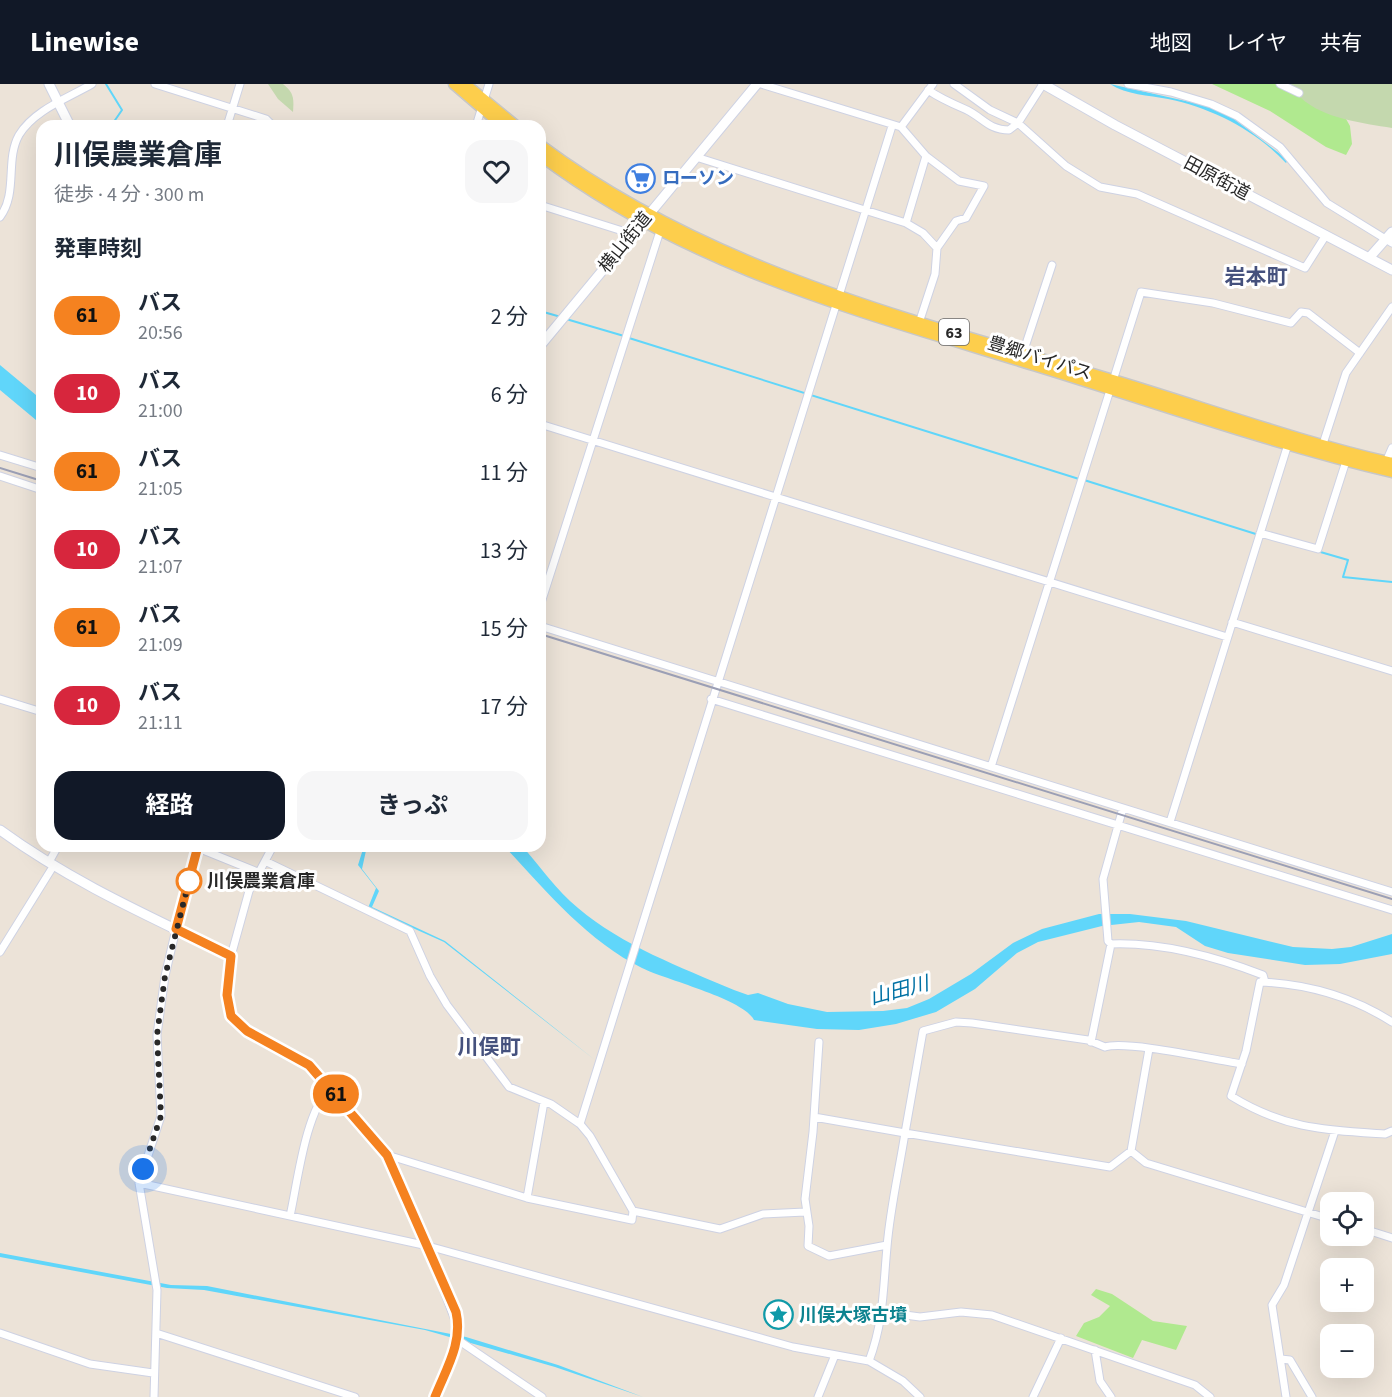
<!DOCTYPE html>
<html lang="ja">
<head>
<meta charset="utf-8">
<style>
	body { margin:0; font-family:"Source Sans 3","Noto Sans JP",sans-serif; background:#f6f6f7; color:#1f2937; height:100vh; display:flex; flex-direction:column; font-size:22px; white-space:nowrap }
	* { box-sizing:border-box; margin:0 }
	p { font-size:20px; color:#747a83 }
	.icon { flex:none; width:33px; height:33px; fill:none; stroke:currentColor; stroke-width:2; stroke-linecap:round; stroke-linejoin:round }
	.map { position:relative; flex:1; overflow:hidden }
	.details { position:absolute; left:36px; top:36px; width:510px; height:732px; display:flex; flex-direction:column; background:#fff; border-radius:18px; box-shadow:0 6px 24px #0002 }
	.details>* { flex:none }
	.badge { padding:0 12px; border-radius:20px; font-size:21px; line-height:39px }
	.fabs { position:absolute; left:1320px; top:1108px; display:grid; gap:12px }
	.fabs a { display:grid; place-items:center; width:54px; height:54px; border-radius:12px; background:#fff; box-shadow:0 6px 24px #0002; font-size:30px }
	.you { position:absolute; width:30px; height:30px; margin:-15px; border:4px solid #fff; border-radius:50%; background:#1a73e8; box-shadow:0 0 0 9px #1a73e833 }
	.map>.badge { position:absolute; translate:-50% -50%; box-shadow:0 0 0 3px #fff }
	h2 { padding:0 18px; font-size:22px; line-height:54px }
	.round { display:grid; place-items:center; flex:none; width:63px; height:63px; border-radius:18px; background:#f6f6f7 }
	.summary { display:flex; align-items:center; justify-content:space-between; height:102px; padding:0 18px }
	h1 { font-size:28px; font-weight:700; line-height:45px }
	.primary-button { display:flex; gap:12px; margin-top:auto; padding:12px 18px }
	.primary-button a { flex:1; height:69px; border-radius:18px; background:#111827; color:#fff; font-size:24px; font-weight:700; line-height:69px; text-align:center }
	.primary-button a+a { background:#f6f6f7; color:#1f2937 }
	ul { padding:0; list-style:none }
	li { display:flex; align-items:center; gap:18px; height:78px; padding:0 18px }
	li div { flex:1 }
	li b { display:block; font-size:22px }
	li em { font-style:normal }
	li .badge { min-width:66px; font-weight:700; text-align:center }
	header { display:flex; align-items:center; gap:36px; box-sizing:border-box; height:84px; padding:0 30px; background:#111827; color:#fff }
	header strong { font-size:28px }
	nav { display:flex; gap:33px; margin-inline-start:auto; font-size:21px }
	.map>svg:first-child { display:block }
	.green { fill:#b0e98f }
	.cemetery { fill:#c4d8ae }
	.water { fill:#60d6fa }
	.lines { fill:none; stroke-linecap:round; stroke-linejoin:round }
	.stream { stroke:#60d6fa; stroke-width:2 }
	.street-casing { stroke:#ced2e3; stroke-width:9 }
	.secondary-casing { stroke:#ced2e3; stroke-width:11 }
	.primary-casing { stroke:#c7c7c7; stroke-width:13 }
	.street { stroke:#fff; stroke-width:7 }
	.secondary { stroke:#fff; stroke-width:9 }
	.primary { stroke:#fdce4c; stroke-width:10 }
	.rail { stroke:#9b9fb5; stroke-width:2 }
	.line-casing { stroke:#fff; stroke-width:14 }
	.line { stroke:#f58220; stroke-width:9 }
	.walk { stroke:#282828; stroke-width:6; stroke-dasharray:0 10.8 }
	.stop-dot { fill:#fff; stroke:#f58220; stroke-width:3 }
	.labels { text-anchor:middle; stroke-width:6; stroke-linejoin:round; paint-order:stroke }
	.shield { fill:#fff; stroke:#686868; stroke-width:1.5 }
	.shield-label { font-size:16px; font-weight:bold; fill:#282828 }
	.shop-label { font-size:18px; font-weight:bold; fill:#366cbe; stroke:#fff; text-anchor:start }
	.street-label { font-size:18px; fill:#282828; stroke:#fff }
	.stop-label { font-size:18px; font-weight:bold; fill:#282828; stroke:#fff; text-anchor:start }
	.culture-label { font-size:18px; font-weight:bold; fill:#0d838f; stroke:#fff; text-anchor:start }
	.water-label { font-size:20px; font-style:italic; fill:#0171a4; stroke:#fff }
	.quarter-label { font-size:21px; font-weight:bold; fill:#45517d; stroke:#fff }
</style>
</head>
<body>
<header>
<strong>Linewise</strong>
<nav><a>地図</a><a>レイヤ</a><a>共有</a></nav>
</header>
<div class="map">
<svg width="1392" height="1313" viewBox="0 0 1392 1313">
	<rect width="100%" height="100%" fill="#ece3d8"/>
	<path class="green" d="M1212 0H1304L1341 26 1350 42 1352 60 1346 71 1326 63 1270 27Z
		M1096 1205 1112 1210 1153 1237 1187 1242 1176 1266 1142 1256 1133 1274 1076 1252 1084 1239 1099 1233 1110 1222 1091 1211Z"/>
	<path class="cemetery" d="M268 0H283C294 9 294 14 293 28L278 15Z
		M1288 0H1392V44C1363 39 1324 35 1301 14 1296 10 1295 4 1288 0Z"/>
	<path class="water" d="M1110 0 1208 22 1233 34 1288 76 1286 79C1255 46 1212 24 1168 15 1148 11 1127 11 1110 0Z
		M0 281 42 316V341L0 306Z
		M364 762H367L362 785 379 807 372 823 445 857 595 976 444 858 368 824 376 804 358 781Z
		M504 762H522C540 782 557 807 578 824 623 862 680 883 734 906L748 911 758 909 788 920 827 928 883 927 907 924 929 915 971 890 1013 859 1042 845 1099 830H1130L1186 837 1293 863 1332 865 1351 863 1392 850V870L1340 880 1305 881 1228 869 1205 862 1176 843 1139 838 1102 842 1038 858 1017 869 975 905 936 928 896 940 859 946 817 945 754 936C744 915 666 896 642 884 587 857 545 806 504 762Z
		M0 1169 171 1201 207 1202 466 1253 558 1281 643 1313 555 1283 425 1246 204 1206 167 1204 0 1173Z"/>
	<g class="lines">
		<path class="stream" d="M106 0 122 26 111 42
			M540 227 561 233
			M566 235 624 252
			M629 254 1079 395
			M1084 396 1259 451
			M1317 467 1348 476 1343 493 1392 498"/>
		<defs>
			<path id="street" d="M155 0 266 35 273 42
				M761 0 901 43 926 72 906 139 923 149 937 164 935 190 918 242
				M954 0 990 26 1018 39 1066 82 1100 103 1137 110 1305 184 1326 151
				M1128 0 1171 8 1211 20 1237 32 1280 63 1327 119 1392 159
				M1280 0 1299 9
				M928 6C941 15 953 20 967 26 983 34 989 46 1009 46L1018 39 1043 0
				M227 42 240 0
				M476 42 489 0
				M901 43 933 0
				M926 72 959 97 984 102 966 134 956 137 937 164
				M696 73 906 139
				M540 121 632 150
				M0 133C18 109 5 76 19 51 34 26 68 14 92 0
				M1022 272 1052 181
				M540 340 1227 553
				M1322 363 1346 289 1392 223
				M0 371 42 384
				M1385 380 1392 364
				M0 392 42 406
				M1260 449 1318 465 1347 374
				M540 522 661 144
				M1232 538 1392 587
				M540 542 1392 808
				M0 615 42 628
				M711 615 1392 826
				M991 683 1141 208 1213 219 1291 239 1301 228 1308 229 1360 269
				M1123 724 1103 795 1108 857 1111 860C1162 858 1216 873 1263 891L1265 898
				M1170 738 1289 357
				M155 762 198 764 260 789
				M49 778 58 762
				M267 778 410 847 430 892 447 921 509 1003 551 1020 580 1040 590 1052 633 1127 720 1145 763 1130 805 1128
				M0 868 54 781
				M231 872 249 807 273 762
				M1392 938C1351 912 1309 900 1260 898L1246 967 1231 1012C1285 1045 1324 1046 1385 1050L1392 1047
				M819 958 813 1048 805 1115 809 1142 808 1162 829 1172 887 1161
				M1091 958 1111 860
				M814 1033 905 1049 923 947 956 938 972 939 1088 956 1105 963C1126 956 1215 976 1242 980
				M580 1040 892 42
				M1131 1067 1146 1079 1330 1135
				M387 1071 527 1114 632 1136 633 1127
				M139 1099 428 1162 793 1263 869 1277
				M527 1114 544 1018
				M290 1132C298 1096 305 1030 330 1003
				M1364 1145 1392 1154
				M883 1228 920 1233 961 1228 992 1231 1195 1301 1210 1313
				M0 1249 90 1280 153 1289
				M156 1249 355 1313
				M458 1256 542 1313
				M1095 1266 1100 1297 1111 1313
				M1281 1275 1290 1276 1312 1313
				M154 1313 157 1206 139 1099 161 1032 157 951 165 892 176 845
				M818 1313 835 1271
				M920 1313 903 1297 869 1277C884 1237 883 1205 887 1163 890 1125 899 1087 905 1049L1110 1083 1131 1067 1149 965
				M1033 1313 1061 1254
				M1286 1313 1272 1221 1284 1201 1335 1047"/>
			<path id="secondary" d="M49 0 70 42
				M1043 0 1115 41 1392 186
				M1369 174 1392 148
				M540 262 757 0
				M0 746C71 798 153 834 231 872L227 911 231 932 247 947 309 981 387 1071 428 1162 459 1244 458 1256 435 1313
				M176 845 198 762"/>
			<path id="primary" d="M454 0 503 42
				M465 0 516 42
				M540 61C708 186 908 235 1106 294 1201 322 1295 357 1392 379
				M540 71C691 185 863 228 1040 283 1157 319 1273 360 1392 388"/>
		</defs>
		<use href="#street" class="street-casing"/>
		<use href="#secondary" class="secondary-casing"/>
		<use href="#primary" class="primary-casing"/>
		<use href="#street" class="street"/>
		<use href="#secondary" class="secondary"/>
		<use href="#primary" class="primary"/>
		<path class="rail" d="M0 384 42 397
			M540 550 1392 815"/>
	</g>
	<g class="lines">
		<defs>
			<path id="line" d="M198 762 176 845 231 872 227 911 231 932 247 947 309 981 387 1071 456 1228C463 1259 446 1285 435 1313"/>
		</defs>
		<use href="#line" class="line-casing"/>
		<use href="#line" class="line"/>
		<path class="walk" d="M143 1085 161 1032 157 951 165 892 189 797"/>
	</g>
	<defs>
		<symbol id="supermarket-ring" viewBox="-11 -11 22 22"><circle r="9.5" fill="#fff" stroke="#3f7fe0" stroke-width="1.5"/><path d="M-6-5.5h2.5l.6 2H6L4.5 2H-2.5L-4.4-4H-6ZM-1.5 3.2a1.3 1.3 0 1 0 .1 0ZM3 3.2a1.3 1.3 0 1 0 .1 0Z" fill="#3f7fe0"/></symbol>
		<symbol id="sight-ring" viewBox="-11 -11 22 22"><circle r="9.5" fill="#fff" stroke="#0f9aa8" stroke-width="1.5"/><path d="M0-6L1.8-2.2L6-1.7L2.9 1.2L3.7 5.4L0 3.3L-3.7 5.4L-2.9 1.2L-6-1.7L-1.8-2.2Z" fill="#0f9aa8"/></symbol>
	</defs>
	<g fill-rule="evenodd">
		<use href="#supermarket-ring" x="624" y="78" width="33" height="33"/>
		<use href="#sight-ring" x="762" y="1214" width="33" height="33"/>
	</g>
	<circle class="stop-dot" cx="189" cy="797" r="12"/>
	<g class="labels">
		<rect class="shield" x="939" y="235" width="30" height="26" rx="4.5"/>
		<g class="shield-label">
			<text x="954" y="254">63</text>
		</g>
		<g class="shop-label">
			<text x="662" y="100">ローソン</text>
		</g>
		<g class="street-label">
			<text transform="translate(1217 94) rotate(28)" y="6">田原街道</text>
			<text transform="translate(625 158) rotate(-51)" y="6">横山街道</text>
			<text transform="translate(1040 274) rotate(17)" y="6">豊郷バイパス</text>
		</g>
		<g class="stop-label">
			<text x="207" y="803">川俣農業倉庫</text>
		</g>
		<g class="culture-label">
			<text x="799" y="1237">川俣大塚古墳</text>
		</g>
		<g class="water-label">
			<text transform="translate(899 906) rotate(-15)" y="7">山田川</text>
		</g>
		<g class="quarter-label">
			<text x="1256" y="200">岩本町</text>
			<text x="489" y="970">川俣町</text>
		</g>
	</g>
</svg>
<div class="fabs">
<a><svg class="icon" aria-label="locate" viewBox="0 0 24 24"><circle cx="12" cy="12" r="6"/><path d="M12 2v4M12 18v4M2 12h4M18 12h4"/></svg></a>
<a>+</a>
<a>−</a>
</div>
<div class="you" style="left:143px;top:1085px"></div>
<b class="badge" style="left:336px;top:1010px;background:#f58220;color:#111">61</b>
<section class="details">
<div class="summary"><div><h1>川俣農業倉庫</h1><p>徒歩 · 4 分 · 300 m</p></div><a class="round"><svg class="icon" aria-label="heart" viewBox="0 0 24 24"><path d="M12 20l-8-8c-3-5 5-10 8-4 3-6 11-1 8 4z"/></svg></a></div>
<h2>発車時刻</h2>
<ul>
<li><span class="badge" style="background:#f58220;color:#111">61</span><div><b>バス</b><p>20:56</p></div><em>2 分</em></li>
<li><span class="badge" style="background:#d7263d;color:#fff">10</span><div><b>バス</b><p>21:00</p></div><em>6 分</em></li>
<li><span class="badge" style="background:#f58220;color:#111">61</span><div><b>バス</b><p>21:05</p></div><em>11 分</em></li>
<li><span class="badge" style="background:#d7263d;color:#fff">10</span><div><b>バス</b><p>21:07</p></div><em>13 分</em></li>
<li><span class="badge" style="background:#f58220;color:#111">61</span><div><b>バス</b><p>21:09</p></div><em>15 分</em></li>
<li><span class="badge" style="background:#d7263d;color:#fff">10</span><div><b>バス</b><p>21:11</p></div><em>17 分</em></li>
</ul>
<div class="primary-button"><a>経路</a><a>きっぷ</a></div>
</section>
</div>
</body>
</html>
